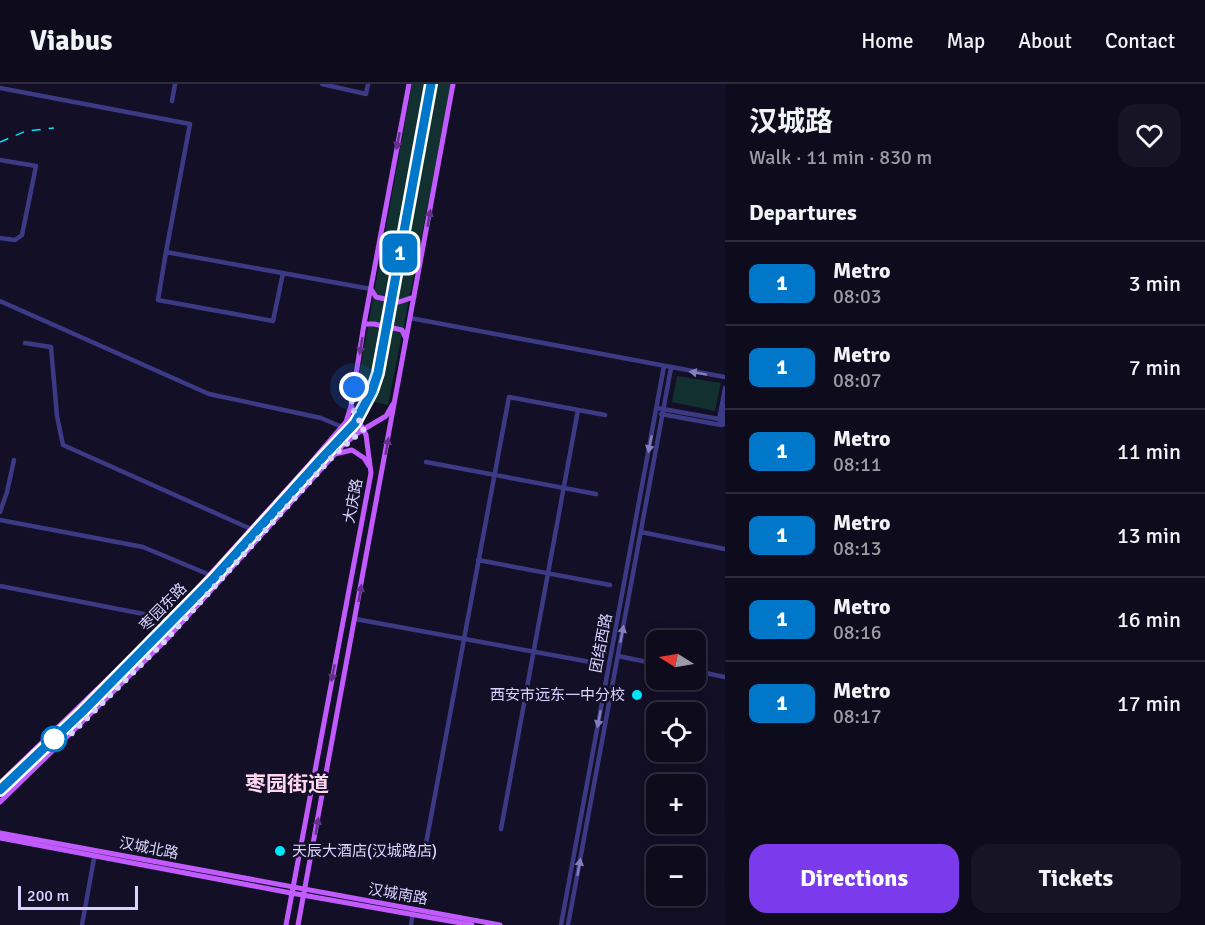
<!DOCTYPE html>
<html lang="en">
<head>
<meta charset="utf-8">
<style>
	body { margin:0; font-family:Signika,"Noto Sans SC",sans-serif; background:#171425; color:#f1f3f6; height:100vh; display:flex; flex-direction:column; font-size:22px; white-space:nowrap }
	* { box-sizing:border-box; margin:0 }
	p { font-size:20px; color:#9b9ba3 }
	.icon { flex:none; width:33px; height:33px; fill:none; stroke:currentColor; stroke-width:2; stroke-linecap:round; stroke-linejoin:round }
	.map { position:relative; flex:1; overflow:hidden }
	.sheet { display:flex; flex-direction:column; background:#0e0b1c; width:480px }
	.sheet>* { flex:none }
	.badge { padding:0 12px; border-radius:9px; font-size:21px; line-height:39px }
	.needle { width:39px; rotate:281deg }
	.controls { position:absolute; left:646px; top:546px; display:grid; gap:12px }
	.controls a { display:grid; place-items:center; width:60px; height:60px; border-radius:12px; background:#0e0b1c; box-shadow:0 3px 15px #0003,0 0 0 2px #2e2b3b; font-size:30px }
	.scale { position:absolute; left:18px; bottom:15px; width:120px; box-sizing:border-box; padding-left:6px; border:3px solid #d9d4ff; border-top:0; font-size:16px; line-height:21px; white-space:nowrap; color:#d9d4ff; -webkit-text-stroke:4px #130f26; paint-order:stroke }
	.you { position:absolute; width:30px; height:30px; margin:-15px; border:4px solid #fff; border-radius:50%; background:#1a73e8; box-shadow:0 0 0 9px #1a73e833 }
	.map>.badge { position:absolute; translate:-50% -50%; box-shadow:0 0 0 3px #fff }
	h2 { padding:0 24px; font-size:22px; line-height:54px }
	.round { display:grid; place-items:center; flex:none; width:63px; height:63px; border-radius:18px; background:#171425 }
	.overview { display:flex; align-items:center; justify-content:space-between; height:102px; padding:0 24px }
	h1 { font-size:28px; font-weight:700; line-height:45px }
	.button { display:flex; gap:12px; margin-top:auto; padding:12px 24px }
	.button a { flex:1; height:69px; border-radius:18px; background:#7c3aed; color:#fff; font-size:24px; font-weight:700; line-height:69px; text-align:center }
	.button a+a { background:#171425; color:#f1f3f6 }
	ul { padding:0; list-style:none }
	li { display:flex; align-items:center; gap:18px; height:84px; padding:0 24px; border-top:2px solid #2e2b3b }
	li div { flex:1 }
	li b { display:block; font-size:22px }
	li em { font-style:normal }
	li .badge { min-width:66px; font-weight:700; text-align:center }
	header { display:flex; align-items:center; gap:36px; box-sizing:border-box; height:84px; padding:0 30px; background:#0e0b1c; border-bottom:2px solid #2e2b3b }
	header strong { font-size:28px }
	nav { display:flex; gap:33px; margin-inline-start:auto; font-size:21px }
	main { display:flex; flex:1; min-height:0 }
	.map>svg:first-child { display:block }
	.green { fill:#12302f }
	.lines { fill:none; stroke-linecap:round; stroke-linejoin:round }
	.minor { stroke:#3d3a85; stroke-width:4.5 }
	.major { stroke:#c25bff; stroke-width:5 }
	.rail { stroke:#00e5ff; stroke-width:1.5; stroke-dasharray:9 8; stroke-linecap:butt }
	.oneway { fill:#623188 }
	.oneway2 { fill:#837fbc }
	.line-casing { stroke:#fff; stroke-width:14 }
	.line { stroke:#0077c8; stroke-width:9 }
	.walk { stroke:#d9d4ff; stroke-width:6; stroke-dasharray:0 10.8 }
	.poi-dot { fill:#00e5ff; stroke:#130f26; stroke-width:2 }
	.stop-dot { fill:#fff; stroke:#0077c8; stroke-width:3 }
	.labels { text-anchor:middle; stroke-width:5; stroke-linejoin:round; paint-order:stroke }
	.street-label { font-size:15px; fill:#d9d4ff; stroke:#130f26 }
	.poi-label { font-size:15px; fill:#d9d4ff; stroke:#130f26; text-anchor:end }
	.district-label { font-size:21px; font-weight:bold; fill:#ffd6f0; stroke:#130f26 }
</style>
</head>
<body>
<header>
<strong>Viabus</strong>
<nav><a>Home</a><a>Map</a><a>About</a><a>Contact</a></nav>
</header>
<main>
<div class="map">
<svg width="725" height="841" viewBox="0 0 725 841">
	<rect width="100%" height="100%" fill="#130f26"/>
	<path class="green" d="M412 0H452L388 321 355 314Z
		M677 292 721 299 715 327 672 318Z"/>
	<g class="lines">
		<path class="minor" d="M322 0 366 10 368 0
			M0 4 190 40 166 168
			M172 17 175 0
			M0 76 36 82 22 151 15 156 0 154
			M283 189 273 237 158 216 166 168 371 205
			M0 217 209 310 321 334 342 343
			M410 234 725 293
			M25 259 51 263 57 332 63 361 251 445
			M657 324 725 336
			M661 330 721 341 725 340
			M719 336 725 304
			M722 338 725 321
			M426 378 596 410
			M0 428 7 408 14 376
			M0 436 143 463 210 491
			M641 448 725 465
			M478 476 610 501
			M0 502 159 533 168 537
			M355 535 596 579
			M618 572 657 580
			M696 587 725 593
			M501 745 578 326
			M425 765 509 313 605 331
			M82 841 95 769
			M411 841 413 828
			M561 841 664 282
			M568 841 671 284"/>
		<path class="major" d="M371 205 376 213 399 218 414 213
			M364 240H374L402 246 406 255
			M335 370 352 366 364 374 369 382
			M0 699 168 537 309 381 346 338 351 322 364 240 409 0
			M0 718 164 558 343 361 359 348 386 332 393 320
			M0 749 500 841
			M0 754 291 809 472 841
			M286 841 371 389 366 351 351 322
			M298 841 453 0"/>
		<path class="rail" d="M0 58 26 47 54 44"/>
	</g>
	<defs><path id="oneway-solid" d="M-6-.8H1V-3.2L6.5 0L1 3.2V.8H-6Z" transform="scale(1.5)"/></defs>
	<g class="oneway">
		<use href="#oneway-solid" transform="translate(398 57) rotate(101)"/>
		<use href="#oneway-solid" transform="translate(429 134) rotate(-80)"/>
		<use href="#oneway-solid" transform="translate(361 262) rotate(99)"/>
		<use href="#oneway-solid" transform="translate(387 362) rotate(-80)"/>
		<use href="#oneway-solid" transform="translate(360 509) rotate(-80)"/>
		<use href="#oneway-solid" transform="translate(333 589) rotate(101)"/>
		<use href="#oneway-solid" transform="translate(317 742) rotate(-80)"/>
	</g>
	<g class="oneway2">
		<use href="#oneway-solid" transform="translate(698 289) rotate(-170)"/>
		<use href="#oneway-solid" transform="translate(650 360) rotate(101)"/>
		<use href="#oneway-solid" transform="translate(622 550) rotate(-79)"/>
		<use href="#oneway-solid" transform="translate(599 635) rotate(101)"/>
		<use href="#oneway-solid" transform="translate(579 783) rotate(-80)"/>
	</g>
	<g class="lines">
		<defs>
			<path id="line" d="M0 706 83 627 213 495 323 373 355 339 372 307 378 289 431 0"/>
		</defs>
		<use href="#line" class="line-casing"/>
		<use href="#line" class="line"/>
		<path class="walk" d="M54 655 56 665 164 558 334 371 364 345 351 322 354 303"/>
	</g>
	<g class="poi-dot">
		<circle cx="637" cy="611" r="6"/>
		<circle cx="280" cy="767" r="6"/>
	</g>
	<circle class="stop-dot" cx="54" cy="655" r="12"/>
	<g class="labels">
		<g class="street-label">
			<text transform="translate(353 417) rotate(-79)" y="5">大庆路</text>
			<text transform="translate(163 523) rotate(-46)" y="5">枣园东路</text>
			<text transform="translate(601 559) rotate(-79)" y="5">团结西路</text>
			<text transform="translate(149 764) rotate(11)" y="5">汉城北路</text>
			<text transform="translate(398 810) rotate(10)" y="5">汉城南路</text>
		</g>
		<g class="poi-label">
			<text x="625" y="616">西安市远东一中分校</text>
			<text x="292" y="772" text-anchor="start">天辰大酒店(汉城路店)</text>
		</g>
		<g class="district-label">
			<text x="287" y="707">枣园街道</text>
		</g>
	</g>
</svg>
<div class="controls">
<a><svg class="needle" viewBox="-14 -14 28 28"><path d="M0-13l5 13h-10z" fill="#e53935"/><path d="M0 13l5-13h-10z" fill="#9b9ba3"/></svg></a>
<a><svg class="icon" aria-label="locate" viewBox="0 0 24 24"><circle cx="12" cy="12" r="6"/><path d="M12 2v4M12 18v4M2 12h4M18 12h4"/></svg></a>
<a>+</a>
<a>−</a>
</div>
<div class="scale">200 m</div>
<div class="you" style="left:354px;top:303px"></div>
<b class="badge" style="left:400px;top:169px;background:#0077c8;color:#fff">1</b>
</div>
<section class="sheet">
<div class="overview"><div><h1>汉城路</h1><p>Walk · 11 min · 830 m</p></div><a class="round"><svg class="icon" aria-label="heart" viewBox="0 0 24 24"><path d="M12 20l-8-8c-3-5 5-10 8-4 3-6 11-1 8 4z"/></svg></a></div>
<h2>Departures</h2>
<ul>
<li><span class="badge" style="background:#0077c8;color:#fff">1</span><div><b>Metro</b><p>08:03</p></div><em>3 min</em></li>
<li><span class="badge" style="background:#0077c8;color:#fff">1</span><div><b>Metro</b><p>08:07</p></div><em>7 min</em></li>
<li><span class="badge" style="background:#0077c8;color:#fff">1</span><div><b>Metro</b><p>08:11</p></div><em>11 min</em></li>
<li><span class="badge" style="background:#0077c8;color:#fff">1</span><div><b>Metro</b><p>08:13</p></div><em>13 min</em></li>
<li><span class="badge" style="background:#0077c8;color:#fff">1</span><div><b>Metro</b><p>08:16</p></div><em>16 min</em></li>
<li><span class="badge" style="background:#0077c8;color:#fff">1</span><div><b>Metro</b><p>08:17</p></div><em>17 min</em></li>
</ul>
<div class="button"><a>Directions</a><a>Tickets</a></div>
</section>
</main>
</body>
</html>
